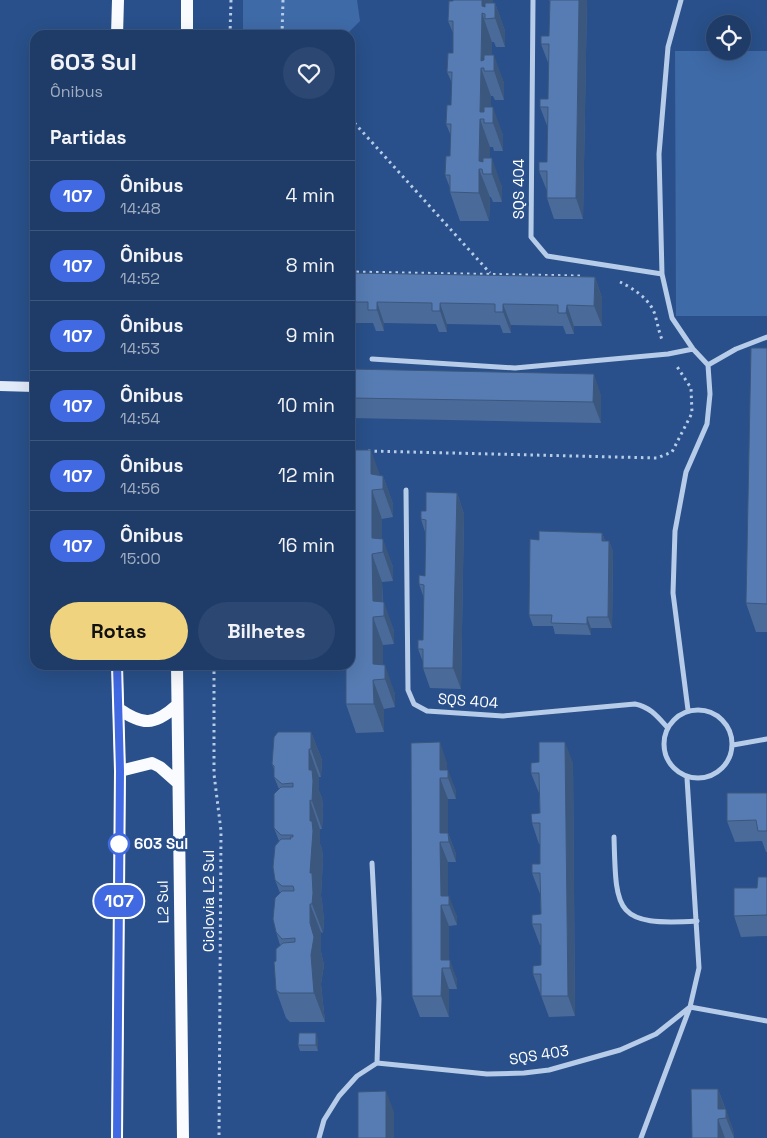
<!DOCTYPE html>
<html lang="pt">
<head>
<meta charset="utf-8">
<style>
	body { margin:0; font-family:"Space Grotesk",sans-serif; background:#2c4771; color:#f1f3f6; height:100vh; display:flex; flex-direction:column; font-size:19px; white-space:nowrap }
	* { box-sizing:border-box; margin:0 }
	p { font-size:16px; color:#a1adc0 }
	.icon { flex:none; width:28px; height:28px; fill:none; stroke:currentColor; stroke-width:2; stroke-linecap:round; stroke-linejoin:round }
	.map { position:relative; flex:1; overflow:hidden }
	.details { position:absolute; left:30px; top:30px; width:325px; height:640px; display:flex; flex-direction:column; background:#1f3c68; border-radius:15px; box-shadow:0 5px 20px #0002,0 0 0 1px #3c567c }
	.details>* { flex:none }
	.badge { padding:0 10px; border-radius:16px; font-size:18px; line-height:32px }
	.fabs { position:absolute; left:706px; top:15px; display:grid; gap:10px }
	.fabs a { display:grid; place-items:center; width:45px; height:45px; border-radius:50%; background:#1f3c68; box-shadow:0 5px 20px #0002,0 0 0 1px #3c567c; font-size:25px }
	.map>.badge { position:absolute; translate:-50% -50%; box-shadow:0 0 0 2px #fff }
	h2 { padding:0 20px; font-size:19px; line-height:45px }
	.round { display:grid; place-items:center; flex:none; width:52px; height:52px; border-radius:26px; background:#2c4771 }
	.headline { display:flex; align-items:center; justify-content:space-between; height:85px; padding:0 20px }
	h1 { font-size:24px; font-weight:600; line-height:38px }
	.primary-button { display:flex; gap:10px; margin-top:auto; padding:10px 20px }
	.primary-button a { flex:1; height:58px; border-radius:30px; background:#f0d37e; color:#111; font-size:20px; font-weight:600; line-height:58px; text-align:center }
	.primary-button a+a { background:#2c4771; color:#f1f3f6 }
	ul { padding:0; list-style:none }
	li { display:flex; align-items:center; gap:15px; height:70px; padding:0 20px; border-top:1px solid #3c567c }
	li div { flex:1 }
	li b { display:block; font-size:19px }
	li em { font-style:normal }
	li .badge { min-width:55px; font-weight:700; text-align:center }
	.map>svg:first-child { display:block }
	.green { fill:#3e6aa7 }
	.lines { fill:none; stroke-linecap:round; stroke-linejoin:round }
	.path { stroke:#b7cce9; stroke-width:3; stroke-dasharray:2.5 4; stroke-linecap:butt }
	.street { stroke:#b7cce9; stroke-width:5 }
	.secondary { stroke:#e1eaf8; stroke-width:10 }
	.primary { stroke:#fafbfe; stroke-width:12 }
	.wall { fill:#4a6b9a }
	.shaded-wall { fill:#3c577d }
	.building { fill:#567cb3; stroke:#3c577d }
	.line-casing { stroke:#fff; stroke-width:11 }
	.line { stroke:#4169e1; stroke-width:8 }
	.stop-dot { fill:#fff; stroke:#4169e1; stroke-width:2.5 }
	.labels { text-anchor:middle; stroke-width:5; stroke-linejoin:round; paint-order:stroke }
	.street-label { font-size:15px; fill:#fff; stroke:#29508a }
	.stop-label { font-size:15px; font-weight:bold; fill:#fff; stroke:#29508a; text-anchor:start }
</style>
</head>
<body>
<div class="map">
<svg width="767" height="1138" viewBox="0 0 767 1138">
	<rect width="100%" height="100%" fill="#29508a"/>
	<path class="green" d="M243 0H357L360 21 346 35H243Z
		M675 51H767V316H676Z"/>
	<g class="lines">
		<path class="path" d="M230 35 231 0
			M282 35 283 0
			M350 118 490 273
			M350 272 580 276
			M620 282C633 288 651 300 655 315 658 325 659 333 663 342
			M368 451 657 458 672 452 692 413 691 388 676 365
			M214 665V774L221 831 219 1138"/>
		<path class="street" d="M533 0 531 237 547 256 662 274
			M681 0 668 47 659 154 662 274 672 318 693 349 708 365 710 394 707 424 686 472 675 531 673 593 688 710
			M372 359 515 368 668 354 693 349
			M708 365 736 349 767 337
			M406 490 408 690 414 704 427 711 503 716 635 704C650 707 657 716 667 727
			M664 744a34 34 0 1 1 68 0a34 34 0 1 1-68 0Z
			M733 745 767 739
			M614 837C616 913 615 926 697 921
			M372 863 379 999 377 1063
			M319 1138 324 1120 339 1096 357 1076 377 1063 487 1074 524 1073 549 1070 620 1050 656 1034 690 1007 767 1021
			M641 1138 690 1007 699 968 687 778"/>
		<path class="secondary" d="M0 386 35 387"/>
		<path class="primary" d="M117 35 118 0
			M187 35V0
			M177 665 183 1138
			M119 709C142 725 154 726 176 706
			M120 771 152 763 160 767 178 783
			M117 1138 120 771 117 665"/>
	</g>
	<path class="wall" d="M549 0H587L583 219H554L547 198V191L539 171 547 162 548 128 540 107 548 99 549 65 541 44 549 36 550 2Z
		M453 1 495 3 505 31V47H496L494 42H492V55L504 83V100H495L493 96H491V107L503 135V151H494L493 147H490V158L502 187V202H493L491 197H490L489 221H460L450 192V188L445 175 450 156 451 136 446 124 451 105 452 83 447 72 453 53V33L448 21Z
		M350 273 595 277 602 298V326H574V334H566L563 326 511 325V333H503L500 325 447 324V332H439L436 324 384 323V331H376L373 323H350Z
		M767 348V632H756L746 603Z
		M350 369 601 395V423L350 418Z
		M350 450 380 475 383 476 393 504V517L382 519V539L393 567V581L382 582 383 602 394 631V644L383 645V665L395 694V707L384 709V732L356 733 346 704Z
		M457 493 464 514 461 689 430 688 423 668V662L418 649 423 640 424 598 419 584 425 576V532L421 519 426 511Z
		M602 533 605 541H609L613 552 612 628H591V635L555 634 553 626H533L529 615 539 540Z
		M311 732 322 760 321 777H319V791L322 798 323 809 322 829H320V844L322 849 323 859 321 896 322 901 324 921 323 933 321 932V952L324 965 321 984 325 1022H290L286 1018 276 990V961L280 945 276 932 280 893 275 880 279 841 274 828 279 789 274 777V770L272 764Z
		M411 743 447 763V770L456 791V799H448V833L456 854V862H448V896L457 917V925L449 926V960L457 980V989H449V1017H420L412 996Z
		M573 763 575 1016 549 1017 533 974 541 965V945H540L532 924 541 914 540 894 532 873 540 864V844H539L532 823 540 813 539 793 531 773Z
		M767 793V852H766L762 841 735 842 727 821Z
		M767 877V936L741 937 734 916Z
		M318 1039V1051H300L298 1045Z
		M718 1089 733 1130 734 1138H692Z"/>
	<path class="shaded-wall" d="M482 0H493V19L482 6Z
		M579 0H587L583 219 576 198Z
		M495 3 505 31V47L495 18Z
		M482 13 492 42V71L481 61Z
		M494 55 504 83V100L494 71Z
		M481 68 491 96V123L480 112Z
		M493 107 503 135V151L493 123Z
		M480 119 490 147V174L479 161Z
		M492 158 502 187V202L492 174Z
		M479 169 490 197 489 221 479 193Z
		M595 277 602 298V326L594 306Z
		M377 302 384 323V331L377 310Z
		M440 303 447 324V332L440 311Z
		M503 304 511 325V333L503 312Z
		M567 305 574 326V334L566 313Z
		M594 374 601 395V423L593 402Z
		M371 450 381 478 371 474Z
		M383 476 393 504V517L383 489Z
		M372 490 382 519V552L372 538Z
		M457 493 464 514 461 689 453 668Z
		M602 533 606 544 602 541Z
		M383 539 393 567V581L383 552Z
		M609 541 613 552 612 628 608 617Z
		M372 554 382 582 383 616 373 601Z
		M384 602 394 631V644L384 616Z
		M373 617 383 645V679L373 664Z
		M587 617 591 628V635L587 624Z
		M385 665 395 694V707L385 679Z
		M373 680 384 709V732L374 704Z
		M311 732 322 760 321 777 311 749Z
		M440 742 447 763V778L440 770Z
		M565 742 573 763 575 1016 568 996Z
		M309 749 319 777V791L322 798 323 809 322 829 312 801 309 770Z
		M448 770 456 791V799L448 778Z
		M440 778 448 799V842L440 833Z
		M310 800 320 829V844L322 849 323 859 321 896 322 901 324 921 323 933 312 904 310 873Z
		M448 833 456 854V862L449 842Z
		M440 842 448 862V905L441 896Z
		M449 896 457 917V925L449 905Z
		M310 904 321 932V952L324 965 321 984 325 1022 314 993 311 955Z
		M441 905 449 926V968L441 960Z
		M450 960 457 980V989L450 968Z
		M442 968 449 989V1017L441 996Z
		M316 1033 318 1039V1051L316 1045Z
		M718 1089 725 1109H718Z
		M386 1091 394 1112V1138H386Z
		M726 1109 733 1130 734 1138 726 1118Z
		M718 1119 725 1138H718Z"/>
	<path class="building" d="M453 0H482V6L485 7V3H495V18L485 19V14L482 13 481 61 484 60V55H494V71H484V68H481L480 112H484V107H493V123H484V119H480L479 161 483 162V158H492V174H483L482 169H479V193L450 192V175H445L446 156H450L451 124H446L447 105H451L452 72H447L448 53H453V21H448L449 1H453Z
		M550 0H579L576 198H547V171H539V162H547L548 107H540V99H548L549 44H541V36H549Z
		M350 273 595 277 594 306 567 305 566 313H558V305L503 304V312H495V304L440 303V311H432V303L377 302V310H368V302H350Z
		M751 348H767V604L746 603Z
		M350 369 594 374 593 402 350 398Z
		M350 450H371V474L383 476V489L372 490V538L383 539V552L372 554 373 601 384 602V616L373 617V664L385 665V679L373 680 374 704H346V665H350Z
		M426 492 457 493 453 668H423V649H418V640H423L424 585 419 584V575L425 576 426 520 421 519V511H426Z
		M539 531 602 533V541H609L608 617H587V624L551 623 552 615H529L530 539 539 540Z
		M278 732H311V749H309V770H312L313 781 312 801 310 800V821H312L313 831 310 873H312L313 893 312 904H310V923L314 937 311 955 314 993H280L276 990 274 962 276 961V949L283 943 295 942V938L282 939 276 932 273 919 275 898 282 891H294V889L293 886H282L275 880 273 867 275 846 281 839H291L290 837H293V835H281L274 828V794L281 787H293V783L282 784 274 777V766L272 764 274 737Z
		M440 742V770H448V778H440V833H448L449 842H440L441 896H449V905H441V960H450V968H442L441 996H412L411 743Z
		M539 742H565L568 996H541V974H533V966L541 965V924H532V915L541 914 540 873H532V864H540V823H532L531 814 540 813 539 773H531V763L539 762Z
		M727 793H767V831H758L756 820 727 821Z
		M758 877H767V915L734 916V888H757Z
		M299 1033H316V1045H298Z
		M691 1089H718V1109H726V1118L718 1119V1138H692Z
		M386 1091V1138H358V1092Z"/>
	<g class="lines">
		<defs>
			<path id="line" d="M117 1138 120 771 117 665"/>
		</defs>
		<use href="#line" class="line-casing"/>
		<use href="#line" class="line"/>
	</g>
	<circle class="stop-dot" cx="119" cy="844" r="10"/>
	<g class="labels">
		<g class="street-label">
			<text transform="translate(519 189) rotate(-90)" y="5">SQS 404</text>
			<text transform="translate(468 701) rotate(4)" y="5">SQS 404</text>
			<text transform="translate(209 901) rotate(-90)" y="5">Ciclovia L2 Sul</text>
			<text transform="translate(163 902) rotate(-91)" y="5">L2 Sul</text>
			<text transform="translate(539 1055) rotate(-9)" y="5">SQS 403</text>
		</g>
		<g class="stop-label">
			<text x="134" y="849">603 Sul</text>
		</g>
	</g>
</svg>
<div class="fabs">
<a><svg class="icon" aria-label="locate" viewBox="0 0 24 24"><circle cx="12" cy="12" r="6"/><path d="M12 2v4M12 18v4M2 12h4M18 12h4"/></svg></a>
</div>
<b class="badge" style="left:119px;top:901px;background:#4169e1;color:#fff">107</b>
<section class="details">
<div class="headline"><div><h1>603 Sul</h1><p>Ônibus</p></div><a class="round"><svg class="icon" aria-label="heart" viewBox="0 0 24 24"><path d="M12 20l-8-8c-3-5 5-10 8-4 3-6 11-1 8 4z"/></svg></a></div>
<h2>Partidas</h2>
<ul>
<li><span class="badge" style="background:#4169e1;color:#fff">107</span><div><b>Ônibus</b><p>14:48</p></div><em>4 min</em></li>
<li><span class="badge" style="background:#4169e1;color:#fff">107</span><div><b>Ônibus</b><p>14:52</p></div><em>8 min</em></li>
<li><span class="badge" style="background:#4169e1;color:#fff">107</span><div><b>Ônibus</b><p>14:53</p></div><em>9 min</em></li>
<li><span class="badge" style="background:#4169e1;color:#fff">107</span><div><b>Ônibus</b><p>14:54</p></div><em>10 min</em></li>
<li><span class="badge" style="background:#4169e1;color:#fff">107</span><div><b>Ônibus</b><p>14:56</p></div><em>12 min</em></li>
<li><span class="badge" style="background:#4169e1;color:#fff">107</span><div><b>Ônibus</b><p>15:00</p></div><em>16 min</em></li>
</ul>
<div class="primary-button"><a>Rotas</a><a>Bilhetes</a></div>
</section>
</div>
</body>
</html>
